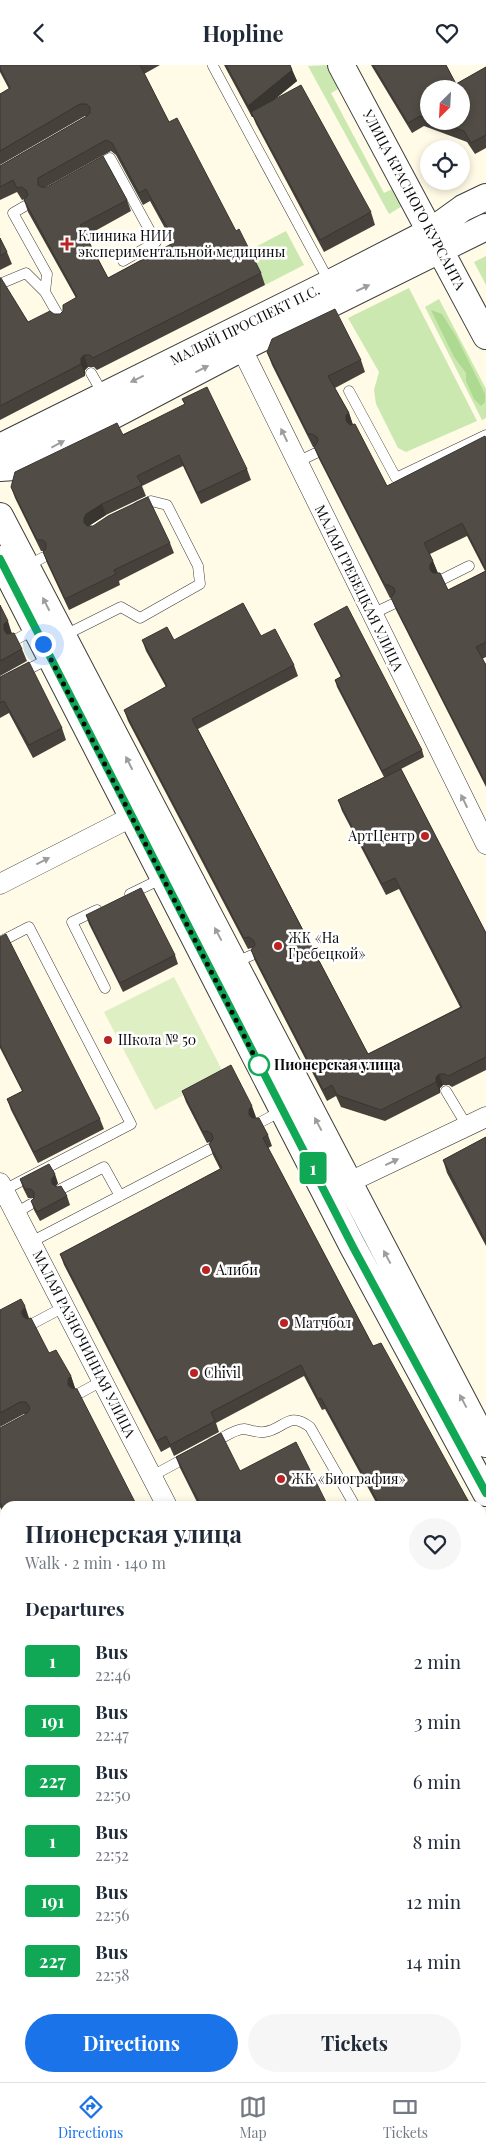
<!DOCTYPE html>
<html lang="en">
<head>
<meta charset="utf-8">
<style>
	body { margin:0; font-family:"Playfair Display",serif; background:#f6f6f7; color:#1f2937; height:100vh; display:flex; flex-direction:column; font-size:19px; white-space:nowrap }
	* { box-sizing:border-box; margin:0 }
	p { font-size:16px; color:#747a83 }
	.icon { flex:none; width:28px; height:28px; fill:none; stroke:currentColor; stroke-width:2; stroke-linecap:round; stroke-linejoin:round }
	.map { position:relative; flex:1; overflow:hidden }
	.side { position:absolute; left:0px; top:1436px; width:486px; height:581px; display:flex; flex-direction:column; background:#fff; border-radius:15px 15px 0 0; box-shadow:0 2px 8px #0003 }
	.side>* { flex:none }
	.badge { padding:0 10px; border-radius:4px; font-size:18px; line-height:32px }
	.needle { width:32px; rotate:204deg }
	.fabs { position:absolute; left:420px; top:15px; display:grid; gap:10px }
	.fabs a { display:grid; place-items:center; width:50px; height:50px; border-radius:50%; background:#fff; box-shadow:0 2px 8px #0003; font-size:25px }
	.you { position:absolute; width:25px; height:25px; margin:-12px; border:4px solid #fff; border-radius:50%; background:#1a73e8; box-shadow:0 0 0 8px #1a73e833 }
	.map>.badge { position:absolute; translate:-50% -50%; box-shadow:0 0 0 2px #fff }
	h2 { padding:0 25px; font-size:19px; line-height:45px }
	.round { display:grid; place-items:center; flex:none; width:52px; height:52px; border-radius:26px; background:#f6f6f7 }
	.overview { display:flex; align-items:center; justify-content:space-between; height:85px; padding:0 25px }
	h1 { font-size:24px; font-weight:700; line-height:38px }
	.action { display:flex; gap:10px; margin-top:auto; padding:10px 25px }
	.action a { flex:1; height:58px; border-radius:30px; background:#1a73e8; color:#fff; font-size:20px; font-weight:700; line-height:58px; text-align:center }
	.action a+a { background:#f6f6f7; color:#1f2937 }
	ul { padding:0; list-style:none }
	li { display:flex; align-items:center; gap:15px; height:60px; padding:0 25px }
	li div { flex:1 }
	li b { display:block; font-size:19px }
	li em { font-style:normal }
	li .badge { min-width:55px; font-weight:700; text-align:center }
	header { display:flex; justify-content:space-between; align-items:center; height:65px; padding:0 25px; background:#fff; font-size:22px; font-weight:700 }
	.dock { display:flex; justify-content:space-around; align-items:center; height:70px; border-top:1px solid #e0e1e3; background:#fff; font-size:14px; color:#747a83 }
	.dock a { display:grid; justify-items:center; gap:2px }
	.dock .active { color:#1a73e8 }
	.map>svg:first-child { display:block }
	.green { fill:#cbe8b1 }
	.forest { fill:#add991 }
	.pitch { fill:#deefc3 }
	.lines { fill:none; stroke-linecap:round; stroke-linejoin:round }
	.service-casing { stroke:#3d3d3d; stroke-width:11 }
	.minor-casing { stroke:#3d3d3d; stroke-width:21 }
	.tertiary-casing { stroke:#3d3d3d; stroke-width:28 }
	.service { stroke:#fff; stroke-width:10 }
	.minor { stroke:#fff; stroke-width:20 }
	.tertiary { stroke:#fff; stroke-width:26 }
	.wall { fill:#47413c; fill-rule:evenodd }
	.shaded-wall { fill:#393531 }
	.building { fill:#524c46; stroke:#393531; fill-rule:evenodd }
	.oneway { fill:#9d9d9d }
	.line-casing { stroke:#fff; stroke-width:11 }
	.line { stroke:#10a855; stroke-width:8 }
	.walk { stroke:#0a0a0a; stroke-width:5; stroke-dasharray:0 9 }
	.poi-dot { fill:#b92423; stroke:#fff; stroke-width:2 }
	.stop-dot { fill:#fff; stroke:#10a855; stroke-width:2.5 }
	.labels { text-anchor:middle; stroke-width:5; stroke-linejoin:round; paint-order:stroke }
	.street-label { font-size:14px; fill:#0a0a0a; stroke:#fff }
	.poi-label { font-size:14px; fill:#0a0a0a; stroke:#fff; text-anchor:start }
	.stop-label { font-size:14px; font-weight:bold; fill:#0a0a0a; stroke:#fff; text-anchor:start }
</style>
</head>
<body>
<header><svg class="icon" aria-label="back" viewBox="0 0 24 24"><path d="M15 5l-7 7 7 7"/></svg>Hopline<svg class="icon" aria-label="heart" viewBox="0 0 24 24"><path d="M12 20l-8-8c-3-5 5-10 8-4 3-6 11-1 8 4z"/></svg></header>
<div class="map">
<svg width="486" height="2017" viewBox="0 0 486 2017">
	<rect width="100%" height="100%" fill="#fffbe6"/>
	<path class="green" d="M327 0 340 23 331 28 384 128 394 123 404 140 389 149 308 1Z
		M286 166 304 200 265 220 248 186Z
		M486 191V220L474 197Z
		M409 223 477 356 406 387 398 383 376 339 374 325 379 307 348 253Z
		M439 234 486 324V353L482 355 425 242Z"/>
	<path class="forest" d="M431 245 442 249 457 273 485 329V337L481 341 474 334 466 316V308L454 292Z
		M486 1848V1894L481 1885V1851Z"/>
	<path class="pitch" d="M174 912 224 1009 155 1045 104 947Z"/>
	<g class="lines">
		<defs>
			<path id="service" d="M213 1 330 218
				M95 102 110 93 156 177 123 196
				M25 141 13 148 47 209 45 227 61 255
				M0 219 26 208 45 227
				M91 308 103 329
				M349 326 396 413 486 370
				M297 397 316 388
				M27 501 44 492
				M441 515 469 501
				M372 549 393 539
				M63 571 121 542 140 553 200 519 198 501 167 440 151 436 138 442
				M15 575 35 564
				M0 619 50 593
				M130 829 163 813
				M97 845 72 857 105 923
				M0 877 29 862 131 1059 4 1125
				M234 898 252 890
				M446 1026 467 1061
				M259 1058 283 1045
				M61 1124 104 1102 120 1131
				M16 1148 31 1139
				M31 1177 210 1084
				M32 1259 64 1242
				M78 1329 102 1316
				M212 1378C222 1374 234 1364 244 1364 251 1365 257 1368 264 1367 284 1365 288 1345 310 1362L355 1441
				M152 1411 189 1391
				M481 1895 486 1904
				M0 1986 5 1995
				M14 2012 16 2017
				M395 2012 398 2017"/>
			<path id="minor" d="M235 270 486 779
				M0 819 145 745
				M0 1118 167 1441
				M337 1123 486 1052
				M0 1732 5 1742
				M458 2012 461 2017"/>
			<path id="tertiary" d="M341 0 486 271
				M0 382 330 218 431 166 463 143 486 132
				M0 403 15 402 242 283 486 162
				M0 451 486 1379
				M0 494 353 1182 486 1428
				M481 1815 486 1812
				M144 2017 152 2012"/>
		</defs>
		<use href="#service" class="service-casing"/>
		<use href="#minor" class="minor-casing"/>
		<use href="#tertiary" class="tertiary-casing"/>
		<use href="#service" class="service"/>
		<use href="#minor" class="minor"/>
		<use href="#tertiary" class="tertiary"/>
	</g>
	<path class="wall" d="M0 0H160L144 9 169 57 261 208 265 220 97 305 94 302H88L85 305V311L0 355V213L28 257 54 249H60L76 233 28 147 24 135 25 134 22 135 17 127 0 135V101L87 51H85L0 100V29L9 24 0 7ZM111 86 116 90 143 140 150 136 173 178 108 213 86 171 131 146 127 135 46 122Z
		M224 0H290L297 16 274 35 371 147 375 160 324 187 256 59 253 52H252Z
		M371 0H446L456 19 486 2V83L475 89 467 77 424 61 412 68ZM429 24 461 56H429Z
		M0 173 7 187 12 199 0 205Z
		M267 287 361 295 365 307 335 323 349 348 353 360 387 421 486 373V592L482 594 486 600V722L396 545 391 533H390L319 394 314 382H313L272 300ZM467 471 485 506 448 525 438 508 430 489Z
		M182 334 247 404 251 415 201 439 183 401 142 421 146 431 106 450 89 461 170 478 174 488 119 516 120 520 69 545 47 498 43 487 44 486H41L15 433 11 422 185 340Z
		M0 540 12 569 22 584 27 596 0 611Z
		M314 559 422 685 424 692 401 704 486 868V1005L452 1022 449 1020H443L440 1023V1028L385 1056 341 1042 336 1031 327 1036 255 896 251 885 252 883 248 884 128 656 124 645 166 622 146 586 142 575H174L261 571 294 600 298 611 198 664 368 989 460 942 399 824 386 830 342 746 338 735 384 712 337 622 335 615 341 612 317 566Z
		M0 612 62 663 66 675 33 693 9 648 0 653Z
		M86 850 175 890 178 899 123 927 89 859Z
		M0 872 100 1054 104 1064 38 1098 11 1045 7 1034 22 1026 0 983Z
		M182 1026 256 1052 255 1053 268 1070 272 1081 268 1083 373 1281 471 1441H378L325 1344 322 1345 304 1311 216 1358 219 1367 174 1391 170 1382 161 1387 64 1200 60 1189 220 1104 213 1090 209 1079 210 1077 207 1078 186 1037Z
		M486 1072V1181L447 1108 443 1095Z
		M20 1114 58 1118 56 1121 67 1131 70 1140 40 1156 34 1145 31 1136 34 1133H28L23 1123Z
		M0 1245 29 1253 28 1254 49 1288 71 1311 75 1323 5 1441V1451L0 1442V1363L27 1349H24L0 1362Z
		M176 1392 240 1406 328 1441H199L180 1403Z
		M481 1460 486 1468V1543L481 1545Z
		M0 1542 5 1552V1629L0 1632Z
		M0 1832 3 1841H5V1972L0 1962Z
		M25 2012H90L91 2015 88 2017H27Z"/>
	<path class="shaded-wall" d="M292 5 297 16 254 51 251 47 253 52H252L248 41Z
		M84 290 88 302 85 305V311L81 299V293Z
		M349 348 353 360 351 363 346 356V350Z
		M102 439 106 450 90 460 88 463 84 458V453L86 449Z
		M433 496 438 509 435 512 430 505V499Z
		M8 556 12 569 9 572 4 565V559Z
		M439 1009 443 1020 440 1023V1028L436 1017V1012Z
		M252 1041 256 1052 253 1055 249 1050V1044Z
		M55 1109 58 1118 54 1123 51 1114Z
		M25 1241 29 1253 25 1258 21 1247Z
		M71 1311 75 1323 72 1326 68 1320V1314Z
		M486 1770V1783L481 1787V1773Z
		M0 1832 3 1842 0 1844Z"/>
	<path class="building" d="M0 0H140L169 57 177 53 236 166 239 164 261 208 93 293 90 290H84L81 293V299L0 341V213H1L28 257 50 246 54 249H60L63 246V240L77 232 24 135 28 130 26 125 21 122 17 123 13 115 0 122V101L87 51 90 48V42L87 39H80L0 86V29L10 23 0 3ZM106 75 112 78 139 128 146 124 175 177 108 213 80 160 127 135 103 91 47 122H41L38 120V113Z
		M226 0H290L292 5 248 41Z
		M373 0H446L456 19 486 2V70L471 78 464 66 436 56H461V24H429V54L420 51 408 58Z
		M301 20 371 147 320 175 251 47Z
		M0 173 7 187 0 191Z
		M335 244 361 295 328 311 349 348 346 350V356L350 360 355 359 387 421 485 371 486 373V505L462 458 424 478 433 496 430 499V505L433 508H440L448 525 486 506V577L476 582 486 600V719L391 533 395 527 394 523 389 520H385L314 382 318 376 317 372 312 369H308L267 287 272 274Z
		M207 322 247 404 197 428 179 390 137 411 142 420 102 439 86 449 84 453V458L87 461H93L108 451 148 432 170 478 114 505 116 509 65 534 43 487 46 484V478L43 475H37L11 422 15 407 117 358 123 370 185 339 182 334Z
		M243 538 261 571 275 564 294 600 192 654 368 989 462 942 395 813 382 819 338 735 401 704 486 868V992L448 1011 445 1009H439L436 1012V1017L381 1045 337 1030 332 1020 323 1025 251 885 255 880 254 876 249 872 244 873 124 645 167 621 142 575 167 562 174 575Z
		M0 540 8 556 4 559V565L7 569 14 568 22 584 0 596Z
		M347 541 422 685 382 706 335 615 342 611 314 559Z
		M29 597 62 663 29 680 4 636 0 638V612Z
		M141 823 175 890 120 918 86 850Z
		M6 869 100 1054 34 1087 7 1034 23 1026 0 980V872Z
		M231 1000 252 1041 249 1044V1050L252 1053H259L268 1070 263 1073 373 1281 381 1278 471 1441H380L321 1333 318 1334 301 1300 211 1347 215 1356 170 1380 166 1371 157 1376 60 1189 222 1103 209 1079 213 1074 212 1069 207 1066 203 1067 182 1026Z
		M486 1072V1177L443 1095Z
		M49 1099 55 1109 51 1114 52 1119 57 1122 61 1121 67 1131 37 1147 31 1136 34 1133V1127L31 1124H25L20 1114Z
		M21 1234 25 1241 21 1247 22 1251 27 1254 31 1253 49 1288 56 1285 71 1311 68 1314V1320L71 1323 77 1324 137 1441H5V1445H4L0 1438V1363L26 1349 30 1344 29 1341 26 1337H20L0 1348V1245Z
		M221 1368 240 1406 296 1377 328 1441H201L176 1392Z
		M481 1460 486 1468V1530L481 1532Z
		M0 1542 5 1552V1624L1 1617 0 1618Z
		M486 1556V1770L481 1773V1559Z
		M4 1840 5 1841V1968L0 1958V1842Z
		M481 1904 486 1913V2017H477L475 2012H481Z
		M27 2012H66L58 2017H29Z
		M238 2012H345L348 2017H241Z"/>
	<defs><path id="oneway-solid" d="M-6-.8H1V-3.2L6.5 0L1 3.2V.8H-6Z" transform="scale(1.25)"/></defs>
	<g class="oneway">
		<use href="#oneway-solid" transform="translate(363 223) rotate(-25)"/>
		<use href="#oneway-solid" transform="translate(202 304) rotate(-27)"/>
		<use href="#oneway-solid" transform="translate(137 314) rotate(154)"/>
		<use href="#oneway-solid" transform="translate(284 370) rotate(-116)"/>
		<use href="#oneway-solid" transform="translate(58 379) rotate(-28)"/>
		<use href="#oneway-solid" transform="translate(46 539) rotate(-117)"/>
		<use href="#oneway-solid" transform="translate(129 698) rotate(-117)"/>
		<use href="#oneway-solid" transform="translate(464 736) rotate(-116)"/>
		<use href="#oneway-solid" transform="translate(43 796) rotate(-27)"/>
		<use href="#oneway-solid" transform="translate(218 869) rotate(-118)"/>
		<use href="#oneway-solid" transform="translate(318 1059) rotate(-118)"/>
		<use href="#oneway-solid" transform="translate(392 1097) rotate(-25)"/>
		<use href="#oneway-solid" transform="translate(387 1192) rotate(-118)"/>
		<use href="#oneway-solid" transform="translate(463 1336) rotate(-118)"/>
	</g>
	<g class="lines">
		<defs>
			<path id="line" d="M0 494 353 1182 486 1428"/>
		</defs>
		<use href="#line" class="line-casing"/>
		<use href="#line" class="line"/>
		<path class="walk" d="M43 579 259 1000"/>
	</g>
	<g class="poi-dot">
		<path d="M64.5 171.5h5v5h5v5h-5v5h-5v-5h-5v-5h5z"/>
		<circle cx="425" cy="771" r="5"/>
		<circle cx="278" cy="881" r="5"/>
		<circle cx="108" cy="975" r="5"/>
		<circle cx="206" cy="1205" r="5"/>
		<circle cx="284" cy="1258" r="5"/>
		<circle cx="194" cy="1308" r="5"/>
		<circle cx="281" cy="1414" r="5"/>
	</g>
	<circle class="stop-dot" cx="259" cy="1000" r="10"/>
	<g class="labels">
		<g class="street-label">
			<text transform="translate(414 135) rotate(62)" y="5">УЛИЦА КРАСНОГО КУРСАНТА</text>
			<text transform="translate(245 260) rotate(-26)" y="5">МАЛЫЙ ПРОСПЕКТ П.С.</text>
			<text transform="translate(359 523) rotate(64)" y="5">МАЛАЯ ГРЕБЕЦКАЯ УЛИЦА</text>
			<text transform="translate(84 1279) rotate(63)" y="5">МАЛАЯ РАЗНОЧИННАЯ УЛИЦА</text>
		</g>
		<g class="poi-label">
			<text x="78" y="176">Клиника НИИ<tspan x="78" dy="16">экспериментальной медицины</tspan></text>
			<text x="415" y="776" text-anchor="end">АртЦентр</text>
			<text x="288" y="878">ЖК «На<tspan x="288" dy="16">Гребецкой»</tspan></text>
			<text x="118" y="980">Школа № 50</text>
			<text x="216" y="1210">Алиби</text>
			<text x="294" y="1263">Матчбол</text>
			<text x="204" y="1313">Chivil</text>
			<text x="291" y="1419">ЖК «Биография»</text>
		</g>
		<g class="stop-label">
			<text x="274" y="1005">Пионерская улица</text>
		</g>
	</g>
</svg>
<div class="fabs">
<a><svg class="needle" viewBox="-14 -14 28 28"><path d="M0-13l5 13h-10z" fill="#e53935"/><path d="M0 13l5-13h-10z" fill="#747a83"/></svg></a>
<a><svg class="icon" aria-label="locate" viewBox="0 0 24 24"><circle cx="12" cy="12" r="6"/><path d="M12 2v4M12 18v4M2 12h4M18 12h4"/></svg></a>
</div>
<div class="you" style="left:43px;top:579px"></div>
<b class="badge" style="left:313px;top:1103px;background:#10a855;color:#fff">1</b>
<section class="side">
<div class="overview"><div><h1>Пионерская улица</h1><p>Walk · 2 min · 140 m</p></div><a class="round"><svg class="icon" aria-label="heart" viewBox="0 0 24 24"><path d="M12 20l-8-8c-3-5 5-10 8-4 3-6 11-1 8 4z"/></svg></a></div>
<h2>Departures</h2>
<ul>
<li><span class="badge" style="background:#10a855;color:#fff">1</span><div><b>Bus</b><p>22:46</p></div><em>2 min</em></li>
<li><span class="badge" style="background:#10a855;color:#fff">191</span><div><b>Bus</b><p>22:47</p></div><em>3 min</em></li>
<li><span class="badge" style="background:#10a855;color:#fff">227</span><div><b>Bus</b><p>22:50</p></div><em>6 min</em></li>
<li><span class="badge" style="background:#10a855;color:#fff">1</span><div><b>Bus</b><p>22:52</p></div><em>8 min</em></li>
<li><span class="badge" style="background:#10a855;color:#fff">191</span><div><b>Bus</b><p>22:56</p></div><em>12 min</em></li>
<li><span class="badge" style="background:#10a855;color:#fff">227</span><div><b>Bus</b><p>22:58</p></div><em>14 min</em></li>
</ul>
<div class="action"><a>Directions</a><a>Tickets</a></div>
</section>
</div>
<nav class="dock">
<a class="active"><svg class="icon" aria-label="directions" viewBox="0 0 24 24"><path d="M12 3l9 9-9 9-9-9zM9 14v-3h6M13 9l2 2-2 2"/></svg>Directions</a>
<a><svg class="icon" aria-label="map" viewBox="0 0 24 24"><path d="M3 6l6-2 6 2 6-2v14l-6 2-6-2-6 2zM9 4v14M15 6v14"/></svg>Map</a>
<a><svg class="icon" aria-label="tickets" viewBox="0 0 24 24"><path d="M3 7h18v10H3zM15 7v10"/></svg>Tickets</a>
</nav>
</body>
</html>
